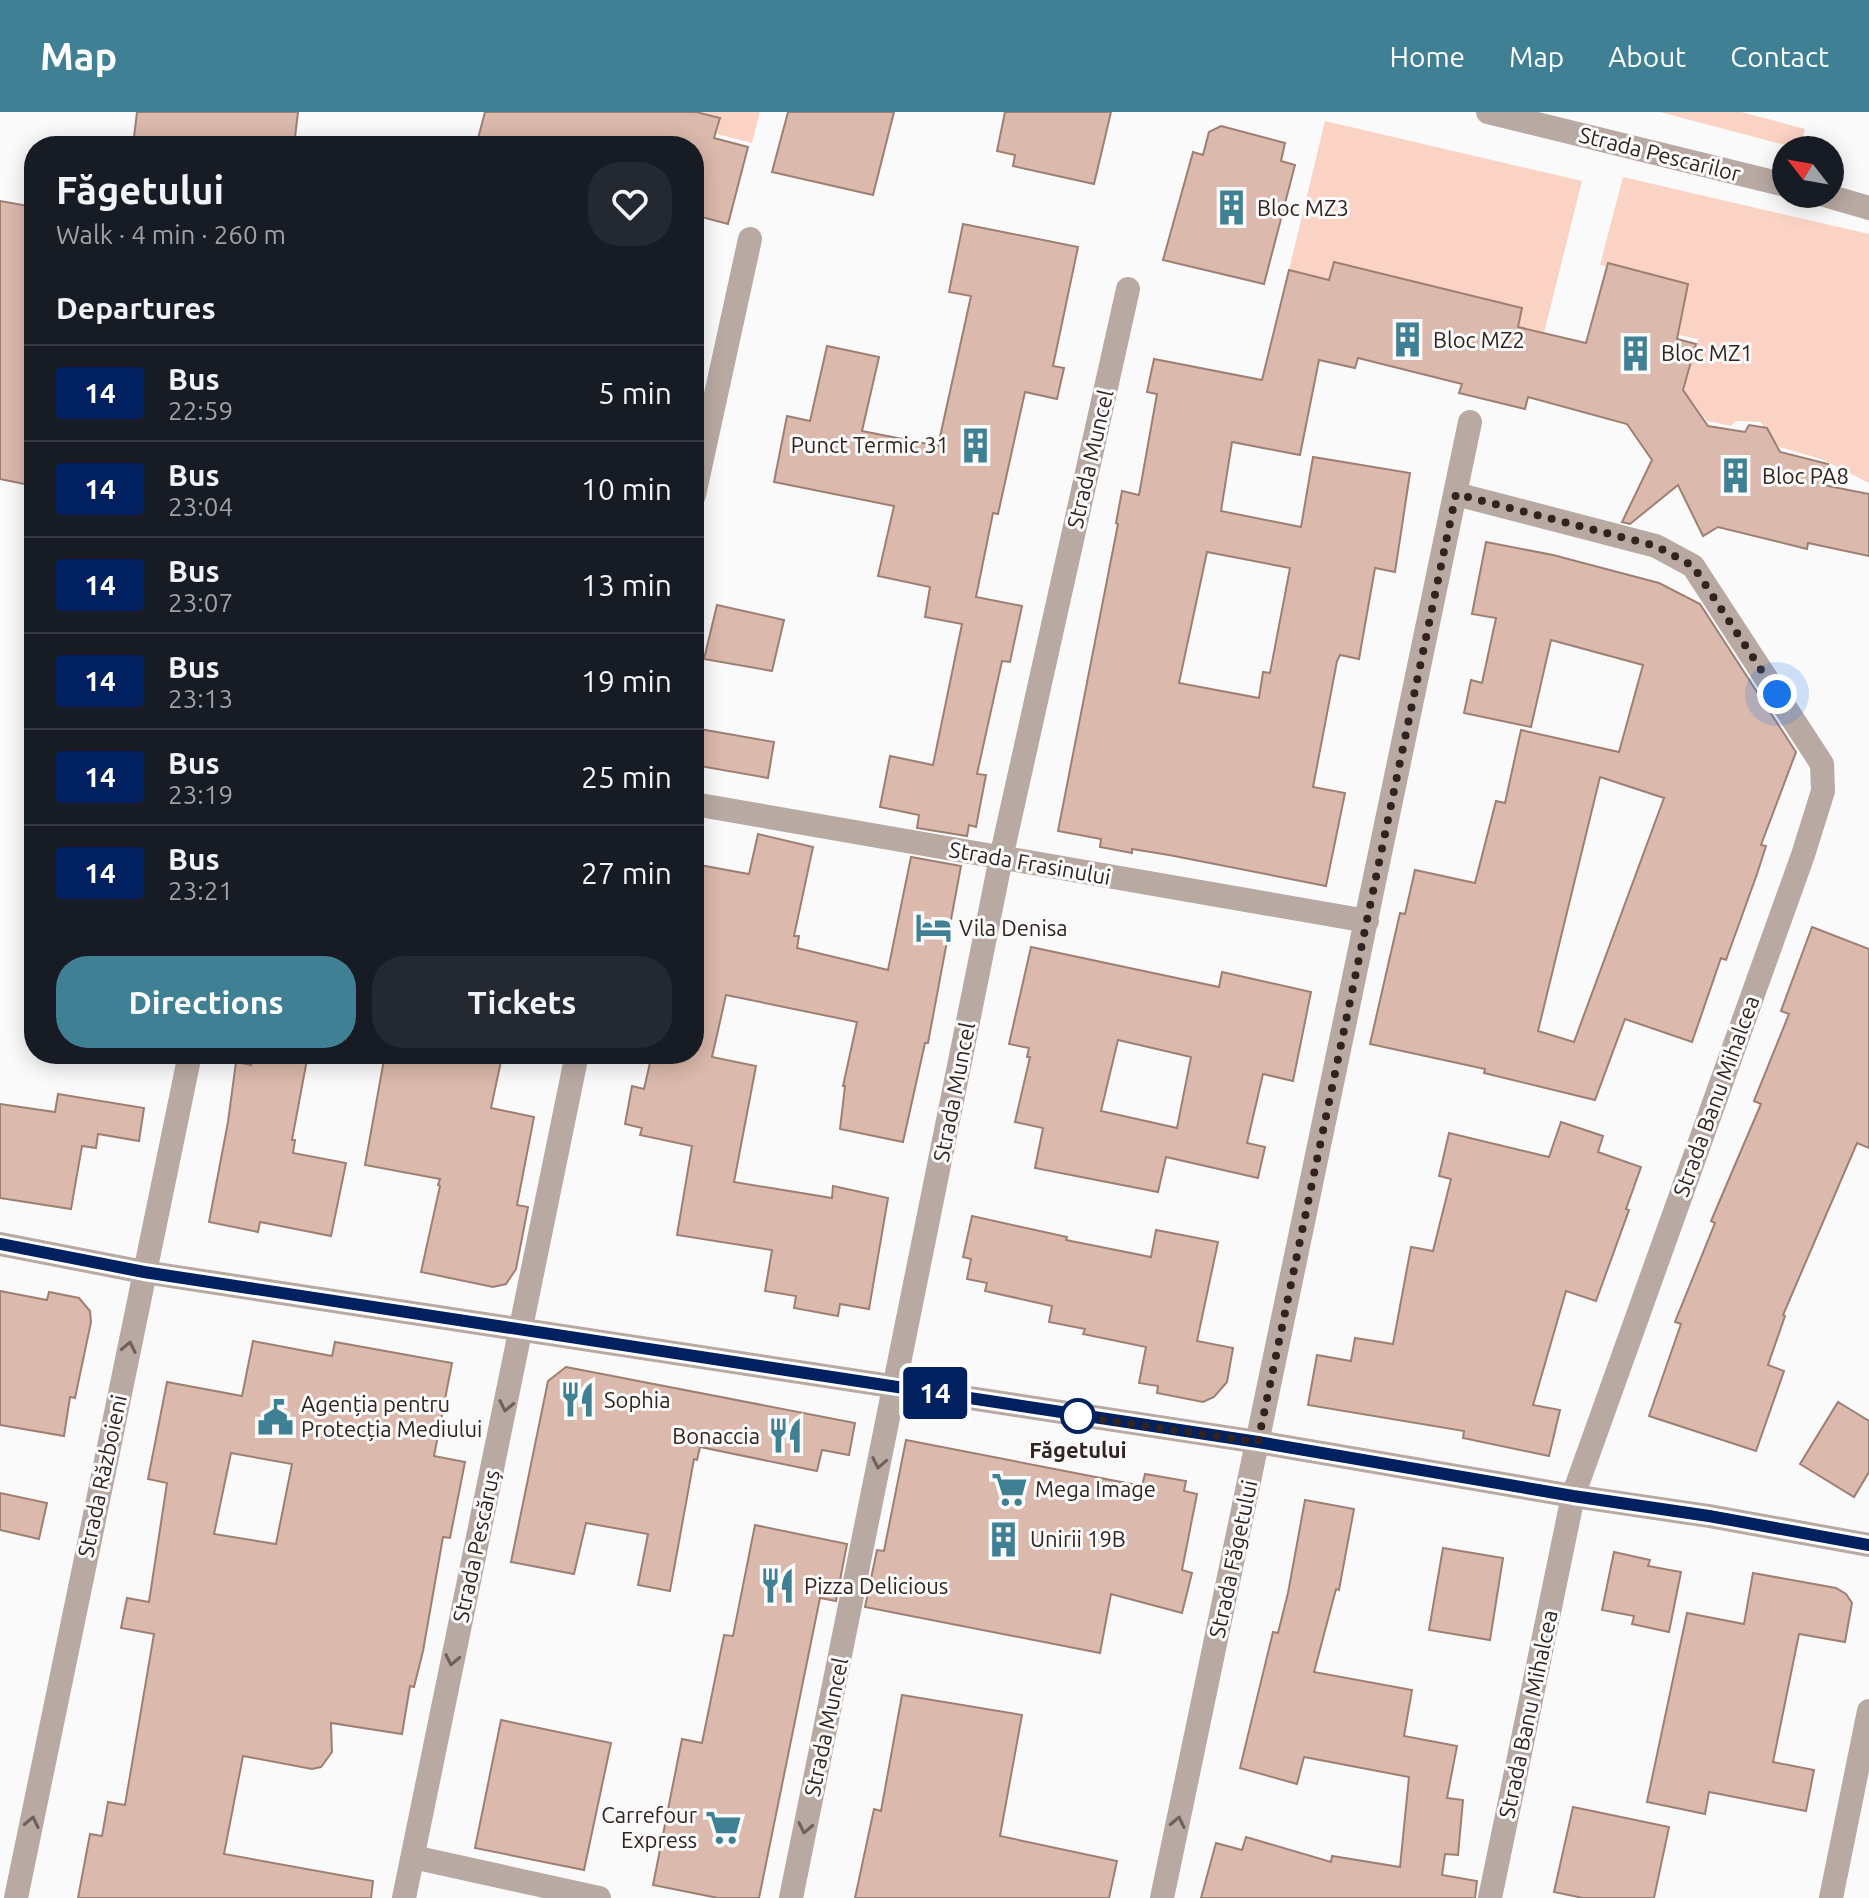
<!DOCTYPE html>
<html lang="en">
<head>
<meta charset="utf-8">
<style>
	body { margin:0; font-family:Ubuntu,sans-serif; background:#242831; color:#f1f3f6; height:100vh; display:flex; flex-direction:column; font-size:30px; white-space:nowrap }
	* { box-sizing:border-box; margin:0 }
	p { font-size:26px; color:#9ea1a6 }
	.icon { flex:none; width:44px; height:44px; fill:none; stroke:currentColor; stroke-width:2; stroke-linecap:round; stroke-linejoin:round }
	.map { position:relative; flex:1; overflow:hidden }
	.sheet { position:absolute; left:24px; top:24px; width:680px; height:928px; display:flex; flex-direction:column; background:#171b24; border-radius:32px; box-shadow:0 4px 20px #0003 }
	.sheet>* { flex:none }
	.badge { padding:0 16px; border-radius:6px; font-size:28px; line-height:52px }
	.needle { width:52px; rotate:301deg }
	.buttons { position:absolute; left:1772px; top:24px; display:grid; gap:16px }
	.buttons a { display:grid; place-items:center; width:72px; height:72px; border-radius:50%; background:#171b24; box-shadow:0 4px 20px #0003; font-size:40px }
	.you { position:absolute; width:40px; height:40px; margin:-20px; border:6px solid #fff; border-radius:50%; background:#1a73e8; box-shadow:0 0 0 12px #1a73e833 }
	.map>.badge { position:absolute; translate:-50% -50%; box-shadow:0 0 0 4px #fff }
	h2 { padding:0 32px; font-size:30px; line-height:72px }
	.round { display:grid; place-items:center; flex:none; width:84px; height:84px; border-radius:32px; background:#242831 }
	.overview { display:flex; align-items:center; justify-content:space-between; height:136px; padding:0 32px }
	h1 { font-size:38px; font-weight:700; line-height:60px }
	.button { display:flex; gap:16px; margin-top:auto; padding:16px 32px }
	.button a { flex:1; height:92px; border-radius:32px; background:#408094; color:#fff; font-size:32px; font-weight:700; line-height:92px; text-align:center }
	.button a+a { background:#242831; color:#f1f3f6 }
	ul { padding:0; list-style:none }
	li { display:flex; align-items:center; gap:24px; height:96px; padding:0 32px; border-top:2px solid #363941 }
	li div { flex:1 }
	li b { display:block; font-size:30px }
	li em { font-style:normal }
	li .badge { min-width:88px; font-weight:700; text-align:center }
	header { display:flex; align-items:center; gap:48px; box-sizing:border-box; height:112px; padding:0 40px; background:#408094; color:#fff }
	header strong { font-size:38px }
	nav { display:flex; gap:44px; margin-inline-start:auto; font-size:28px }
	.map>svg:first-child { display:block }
	.green { fill:#fad3c4 }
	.building { fill:#dbb9ad; stroke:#9e7f73; stroke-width:2; fill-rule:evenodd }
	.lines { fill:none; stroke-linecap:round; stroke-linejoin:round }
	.minor { stroke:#b8a9a3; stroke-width:24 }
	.oneway { stroke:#6e605b }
	.line-casing { stroke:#fff; stroke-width:18 }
	.line { stroke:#002060; stroke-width:12 }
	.walk { stroke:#312420; stroke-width:8; stroke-dasharray:0 14.4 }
	.stop-dot { fill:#fff; stroke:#002060; stroke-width:4 }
	.labels { text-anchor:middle; stroke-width:6; stroke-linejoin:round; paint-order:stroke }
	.street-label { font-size:22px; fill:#312420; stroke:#fafafa }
	.poi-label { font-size:22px; fill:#312420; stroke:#fafafa; text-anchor:start }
	.stop-label { font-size:22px; font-weight:bold; fill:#312420; stroke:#fafafa }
</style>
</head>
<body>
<header>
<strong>Map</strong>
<nav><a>Home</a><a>Map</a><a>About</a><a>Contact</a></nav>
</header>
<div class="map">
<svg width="1869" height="1786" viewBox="0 0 1869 1786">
	<rect width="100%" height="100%" fill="#fafafa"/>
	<path class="green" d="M700 0H760L752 31 717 22 721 5Z
		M1660 0H1741L1805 17 1800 37Z
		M1325 9 1582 69 1544 221 1518 215 1522 196 1334 150 1329 168 1289 158Z
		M1623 65 1869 122V371L1821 347 1773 333 1761 310 1736 309 1731 314 1707 309 1684 279 1698 227 1679 223 1688 172 1600 153Z"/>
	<path class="building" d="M137 0H298L294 34H133Z
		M485 0H696L720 6 714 26 748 35 728 112 694 103V34H476Z
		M788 0H894L873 83 772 60Z
		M1005 0H1111L1094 72 1013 54 1015 43 997 39Z
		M1221 14 1285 31 1281 49 1295 53 1264 172 1163 148 1193 40 1203 43 1209 20Z
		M0 89 34 95V374L0 367Z
		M963 112 1078 135 1053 254 1064 256 1057 287 1025 280 998 402 993 401 976 485 1022 494 1010 550 1002 549 977 662 986 663 976 715 969 713 967 724 917 716 919 703 880 695 890 644 933 653 962 512 925 505 930 475 878 464 894 394 774 370 787 304 810 309 827 234 879 245 862 319 938 334 971 184 949 180Z
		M1334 150 1522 196 1518 215 1586 231 1608 151 1688 172 1677 227 1696 232 1683 278 1708 314 1745 320 1749 313 1767 316 1780 340 1828 352 1823 373 1869 382V444L1808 431 1807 437 1718 415 1703 424 1678 373 1630 412 1622 410 1652 348 1627 312 1528 285 1525 297 1459 281 1462 272 1358 246 1355 256 1319 248 1300 343 1232 330 1221 399 1301 415 1313 345 1410 361 1395 460 1375 456 1359 547 1340 543 1337 549 1313 675 1345 681 1326 774 1169 743 1132 737V741L1100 735 1101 727 1058 719 1118 412 1116 411 1122 379 1139 383 1157 282 1147 280 1154 247 1262 268 1289 158 1329 168ZM1207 440 1290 456 1270 561 1263 560 1259 586 1179 571Z
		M1486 430 1553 443 1659 471 1700 492 1796 640 1761 733 1766 734 1757 762 1726 848 1721 846 1692 930 1625 907 1595 988 1484 961 1485 957 1370 932 1400 801 1405 802 1415 758 1475 771 1496 689 1505 691 1521 618 1619 640 1643 553 1551 528 1531 615 1464 601 1471 568 1482 571 1496 506 1472 502ZM1600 665 1664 686 1574 930 1538 919Z
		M717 493 784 508 772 559 704 547Z
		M694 616 774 630 768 666 694 653Z
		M758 722 813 735 794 824H799L797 836 888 858 911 745 961 754 928 931H925L903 1030 840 1017 845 974H843L857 910 726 883 712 945 756 954 734 1070 832 1086 833 1074 888 1086 869 1197 840 1192 838 1204 794 1196 796 1184 765 1179 772 1138 677 1123 692 1034 640 1023 642 1016 625 1012 632 974 644 977 652 942H694V752L749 762Z
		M1812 815 1869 837V1036L1857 1031 1783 1203 1785 1204 1768 1253 1784 1259 1756 1339 1649 1304 1681 1212 1675 1210 1715 1111 1711 1109 1761 992 1754 989 1789 902 1781 899Z
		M1031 835 1219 875 1222 860 1311 880 1293 969 1263 962 1247 1031 1265 1035 1258 1066 1166 1045 1158 1080 1035 1056 1043 1016 1015 1010 1030 945H1027L1029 936 1009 932ZM1118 928 1191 945 1177 1016 1101 999Z
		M253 942H308L292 1028H295L293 1041 346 1051 331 1124 260 1110 258 1120 209 1110 228 1010 236 950 251 953Z
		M385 942H468L501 949 491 996 534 1005 517 1093 528 1095 516 1157 506 1172 493 1175 421 1160 440 1074 438 1073 440 1067 365 1053Z
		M58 982 144 996 139 1029 98 1022 96 1036 82 1034 71 1097 0 1086V992L55 1000Z
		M1561 1010 1603 1024 1598 1040 1641 1055 1626 1097 1629 1098 1596 1189 1566 1179 1533 1293 1560 1298 1549 1344 1463 1326 1464 1319 1308 1293 1317 1243 1351 1249 1355 1226 1393 1232 1411 1135 1433 1139 1451 1067 1439 1064 1449 1021 1549 1045Z
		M972 1104 1067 1125 1066 1128 1151 1145 1156 1118 1218 1130 1197 1229 1233 1236 1227 1270 1214 1285 1203 1290 1157 1281 1158 1274 1139 1271 1146 1235 1083 1222 1085 1217 1049 1210 1052 1194 985 1179 987 1171 967 1167 971 1147 963 1145Z
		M0 1179 47 1188 49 1180 79 1186 90 1199 91 1210 75 1286 70 1285 64 1324 0 1313Z
		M253 1229 332 1244 335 1230 452 1251 434 1344 465 1350 450 1426 443 1425 423 1539 414 1575 410 1574 402 1622 331 1611 332 1640 321 1655 312 1657 243 1644 224 1742 373 1769 371 1786H78L90 1722 102 1724 108 1690 125 1693 154 1522 121 1516 127 1486 149 1490 167 1371 148 1367 167 1270 242 1284ZM231 1341 292 1352 276 1432 214 1422Z
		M566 1255 855 1311 849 1343 822 1338 817 1359 700 1335 697 1348 694 1347 670 1479 638 1473 648 1422 586 1411 574 1462 511 1450 548 1269Z
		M1838 1290 1869 1309V1360L1854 1385 1800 1352Z
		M906 1328 1142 1374 1145 1362 1186 1369 1184 1379 1197 1382 1182 1458 1192 1461 1182 1501 1111 1482 1100 1541 865 1495 877 1438 884 1439Z
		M0 1381 47 1391 39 1427 0 1418Z
		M1305 1388 1354 1397 1339 1478 1336 1477 1314 1560 1412 1578 1404 1624 1457 1634 1447 1686 1463 1688 1458 1743 1445 1742 1442 1763 1477 1769 1475 1786H1201L1216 1731 1242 1738 1246 1725 1331 1750 1332 1744 1400 1755 1409 1665 1304 1645 1297 1672 1240 1656 1273 1520 1278 1521 1288 1481Z
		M755 1413 847 1432 836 1489 820 1486 759 1786H718L653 1773 682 1627 702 1631 724 1523 733 1524Z
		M1443 1436 1503 1446 1490 1528 1429 1518Z
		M1614 1440 1650 1448 1648 1454 1681 1460 1669 1520 1632 1512 1634 1504 1602 1498Z
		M1753 1461 1836 1476 1846 1482 1852 1491 1845 1530 1799 1522 1773 1650 1814 1658 1806 1699 1709 1680 1705 1702 1647 1690 1687 1501 1744 1512Z
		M902 1583 1022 1603 1000 1724 1117 1749 1109 1786H855L874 1697 881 1699Z
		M501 1608 611 1631 584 1758 475 1736Z
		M1573 1695 1669 1715 1654 1786H1583L1554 1780Z"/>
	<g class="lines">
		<path class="minor" d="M1488 0 1786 73
			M1821 82 1869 96
			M1456 382 1656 434 1693 454 1822 652 1823 679 1803 743 1573 1384 1490 1786
			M694 383 750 127
			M694 692 1367 809
			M0 1132 144 1160 1258 1330 1573 1384 1709 1404 1869 1433
			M413 1745 599 1786
			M16 1786 190 942
			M404 1786 577 942
			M791 1786 1001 746 1128 177
			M1162 1786 1470 310
			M1831 1786 1869 1599"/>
	</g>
	<defs><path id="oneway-chevron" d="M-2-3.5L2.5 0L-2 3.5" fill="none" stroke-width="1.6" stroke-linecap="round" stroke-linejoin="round" transform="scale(2)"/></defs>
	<g class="oneway">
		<use href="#oneway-chevron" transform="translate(129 1235) rotate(-78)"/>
		<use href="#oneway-chevron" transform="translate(506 1294) rotate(102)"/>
		<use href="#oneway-chevron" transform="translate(879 1351) rotate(101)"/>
		<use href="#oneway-chevron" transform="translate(452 1548) rotate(102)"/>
		<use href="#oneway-chevron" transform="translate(32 1710) rotate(-78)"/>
		<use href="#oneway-chevron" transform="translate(1178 1710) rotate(-78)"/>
		<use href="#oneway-chevron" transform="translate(805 1716) rotate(102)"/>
	</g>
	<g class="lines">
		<defs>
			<path id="line" d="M0 1132 144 1160 1258 1330 1573 1384 1709 1404 1869 1433"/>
		</defs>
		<use href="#line" class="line-casing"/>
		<use href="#line" class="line"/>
		<path class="walk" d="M1078 1304 1069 1303 1258 1330 1456 382 1656 434 1693 454 1777 582"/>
	</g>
	<defs>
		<symbol id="building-bare" viewBox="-9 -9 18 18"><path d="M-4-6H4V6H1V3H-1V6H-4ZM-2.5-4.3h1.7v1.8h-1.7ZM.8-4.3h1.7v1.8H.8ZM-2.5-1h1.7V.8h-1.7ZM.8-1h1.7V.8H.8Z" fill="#408094" stroke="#fafafa" stroke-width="2.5" paint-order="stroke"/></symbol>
		<symbol id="hotel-bare" viewBox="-9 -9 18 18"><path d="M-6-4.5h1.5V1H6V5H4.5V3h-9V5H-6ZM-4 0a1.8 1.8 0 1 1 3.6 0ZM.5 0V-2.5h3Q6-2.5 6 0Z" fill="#408094" stroke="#fafafa" stroke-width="2.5" paint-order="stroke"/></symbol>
		<symbol id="restaurant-bare" viewBox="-9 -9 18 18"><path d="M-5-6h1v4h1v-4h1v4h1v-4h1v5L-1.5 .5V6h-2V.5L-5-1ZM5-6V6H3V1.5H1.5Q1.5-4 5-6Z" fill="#408094" stroke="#fafafa" stroke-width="2.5" paint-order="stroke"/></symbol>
		<symbol id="civic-bare" viewBox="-9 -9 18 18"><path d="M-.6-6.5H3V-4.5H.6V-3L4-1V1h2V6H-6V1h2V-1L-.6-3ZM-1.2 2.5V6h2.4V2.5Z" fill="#408094" stroke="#fafafa" stroke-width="2.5" paint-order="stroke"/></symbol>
		<symbol id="supermarket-bare" viewBox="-9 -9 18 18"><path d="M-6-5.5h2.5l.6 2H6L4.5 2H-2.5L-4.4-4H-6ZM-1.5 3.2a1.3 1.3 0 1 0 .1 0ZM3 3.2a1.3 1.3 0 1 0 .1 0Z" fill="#408094" stroke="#fafafa" stroke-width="2.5" paint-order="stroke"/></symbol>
	</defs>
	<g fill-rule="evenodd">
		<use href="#building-bare" x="1206" y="70" width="51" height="51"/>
		<use href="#building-bare" x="1382" y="202" width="51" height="51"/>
		<use href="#building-bare" x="1610" y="216" width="51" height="51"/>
		<use href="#building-bare" x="950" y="308" width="51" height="51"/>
		<use href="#building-bare" x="1710" y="338" width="51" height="51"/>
		<use href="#hotel-bare" x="908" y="790" width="51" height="51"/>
		<use href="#restaurant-bare" x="552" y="1262" width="51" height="51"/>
		<use href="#civic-bare" x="250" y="1280" width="51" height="51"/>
		<use href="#restaurant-bare" x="760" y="1298" width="51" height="51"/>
		<use href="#supermarket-bare" x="984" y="1352" width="51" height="51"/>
		<use href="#building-bare" x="978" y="1402" width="51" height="51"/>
		<use href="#restaurant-bare" x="752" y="1448" width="51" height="51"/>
		<use href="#supermarket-bare" x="698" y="1690" width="51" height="51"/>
	</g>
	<circle class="stop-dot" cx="1078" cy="1304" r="16"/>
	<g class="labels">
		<g class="street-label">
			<text transform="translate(1660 42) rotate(14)" y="8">Strada Pescarilor</text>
			<text transform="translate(1090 347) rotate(-77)" y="8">Strada Muncel</text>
			<text transform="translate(1030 751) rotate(10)" y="8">Strada Frasinului</text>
			<text transform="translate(954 980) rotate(-79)" y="8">Strada Muncel</text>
			<text transform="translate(1716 984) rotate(-70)" y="8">Strada Banu Mihalcea</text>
			<text transform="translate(102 1364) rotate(-78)" y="8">Strada Războieni</text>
			<text transform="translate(476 1434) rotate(-78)" y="8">Strada Pescăruș</text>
			<text transform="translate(1233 1447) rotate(-78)" y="8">Strada Făgetului</text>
			<text transform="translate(1528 1602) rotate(-78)" y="8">Strada Banu Mihalcea</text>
			<text transform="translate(826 1615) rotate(-78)" y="8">Strada Muncel</text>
		</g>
		<g class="poi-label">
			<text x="1257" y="104">Bloc MZ3</text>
			<text x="1433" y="236">Bloc MZ2</text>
			<text x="1661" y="249">Bloc MZ1</text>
			<text x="949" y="341" text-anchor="end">Punct Termic 31</text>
			<text x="1762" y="372">Bloc PA8</text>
			<text x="959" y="824">Vila Denisa</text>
			<text x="604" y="1296">Sophia</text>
			<text x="301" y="1300">Agenția pentru<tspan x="301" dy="25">Protecția Mediului</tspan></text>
			<text x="760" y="1332" text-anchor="end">Bonaccia</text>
			<text x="1035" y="1385">Mega Image</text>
			<text x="1030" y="1435">Unirii 19B</text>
			<text x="804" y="1482">Pizza Delicious</text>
			<text x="697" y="1711" text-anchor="end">Carrefour<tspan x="697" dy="25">Express</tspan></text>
		</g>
		<g class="stop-label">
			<text x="1078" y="1346">Făgetului</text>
		</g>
	</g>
</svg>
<div class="buttons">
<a><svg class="needle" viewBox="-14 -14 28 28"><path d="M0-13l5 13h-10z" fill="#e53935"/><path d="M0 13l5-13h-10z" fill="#9ea1a6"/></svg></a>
</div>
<div class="you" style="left:1777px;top:582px"></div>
<b class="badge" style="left:935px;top:1281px;background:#002060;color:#fff">14</b>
<section class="sheet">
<div class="overview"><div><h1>Făgetului</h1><p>Walk · 4 min · 260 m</p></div><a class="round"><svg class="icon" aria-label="heart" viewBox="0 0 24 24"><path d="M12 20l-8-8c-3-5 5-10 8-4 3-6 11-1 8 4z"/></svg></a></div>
<h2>Departures</h2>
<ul>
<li><span class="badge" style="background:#002060;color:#fff">14</span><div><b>Bus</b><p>22:59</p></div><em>5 min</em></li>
<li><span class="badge" style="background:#002060;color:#fff">14</span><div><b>Bus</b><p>23:04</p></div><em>10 min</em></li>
<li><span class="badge" style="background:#002060;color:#fff">14</span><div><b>Bus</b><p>23:07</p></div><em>13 min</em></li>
<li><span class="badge" style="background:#002060;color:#fff">14</span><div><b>Bus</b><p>23:13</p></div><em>19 min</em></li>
<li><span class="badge" style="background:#002060;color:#fff">14</span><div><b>Bus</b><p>23:19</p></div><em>25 min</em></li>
<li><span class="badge" style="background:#002060;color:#fff">14</span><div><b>Bus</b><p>23:21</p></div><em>27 min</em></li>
</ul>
<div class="button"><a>Directions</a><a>Tickets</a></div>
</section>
</div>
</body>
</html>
